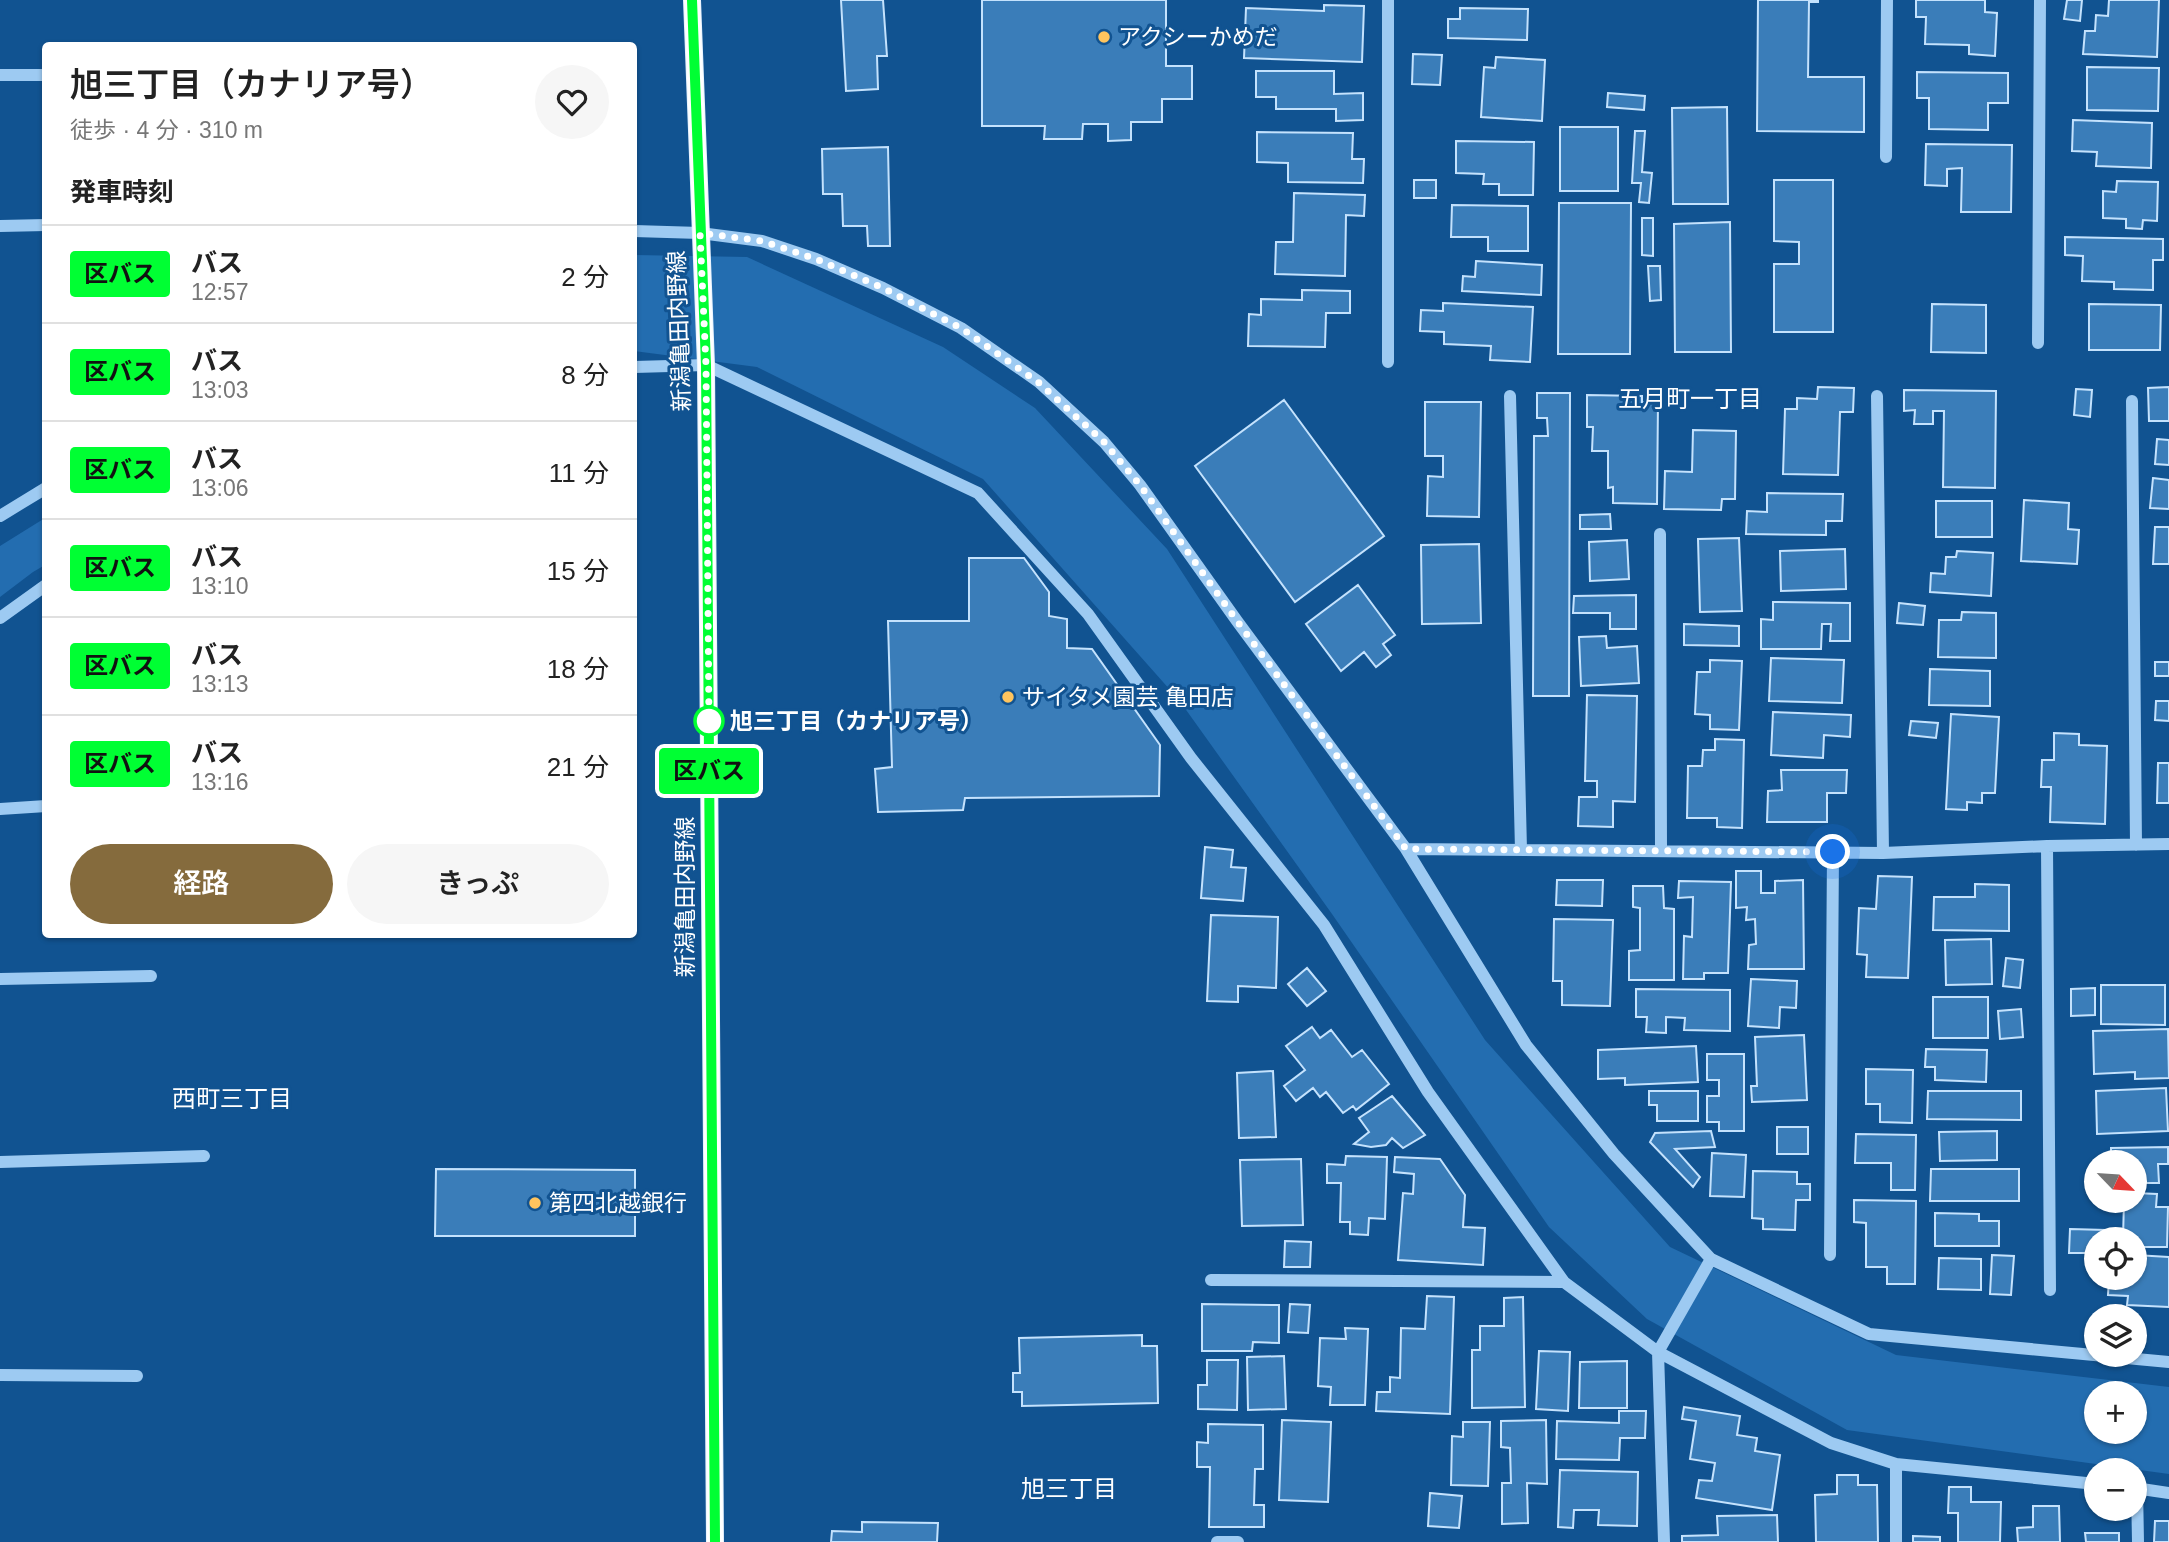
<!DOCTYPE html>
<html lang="ja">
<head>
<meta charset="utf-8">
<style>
	body { margin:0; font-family:Arial,"Noto Sans JP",sans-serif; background:#f6f6f6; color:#222; height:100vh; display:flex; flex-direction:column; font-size:26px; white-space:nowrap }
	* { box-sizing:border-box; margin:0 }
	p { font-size:23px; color:#767676 }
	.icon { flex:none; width:38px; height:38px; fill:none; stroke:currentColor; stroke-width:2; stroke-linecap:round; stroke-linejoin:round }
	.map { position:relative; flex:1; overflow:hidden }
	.details { position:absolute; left:42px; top:42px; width:595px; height:896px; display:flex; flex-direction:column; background:#fff; border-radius:7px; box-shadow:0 2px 5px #0004 }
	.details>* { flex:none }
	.badge { padding:0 14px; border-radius:5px; font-size:24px; line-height:46px }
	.needle { width:46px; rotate:115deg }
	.fabs { position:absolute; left:2084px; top:1150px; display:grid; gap:14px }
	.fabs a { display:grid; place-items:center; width:63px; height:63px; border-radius:50%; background:#fff; box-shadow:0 2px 5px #0004; font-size:35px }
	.you { position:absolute; width:35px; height:35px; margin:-18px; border:5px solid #fff; border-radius:50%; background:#1a73e8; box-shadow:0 0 0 10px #1a73e833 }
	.map>.badge { position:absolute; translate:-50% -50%; box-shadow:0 0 0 4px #fff }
	h2 { padding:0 28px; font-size:26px; line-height:63px }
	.round { display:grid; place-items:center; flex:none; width:74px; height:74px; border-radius:37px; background:#f6f6f6 }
	.summary { display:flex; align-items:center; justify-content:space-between; height:119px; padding:0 28px }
	h1 { font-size:33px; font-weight:600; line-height:52px }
	.action { display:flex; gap:14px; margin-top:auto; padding:14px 28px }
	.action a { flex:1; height:80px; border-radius:42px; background:#856b3d; color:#fff; font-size:28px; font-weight:600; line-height:80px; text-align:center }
	.action a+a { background:#f6f6f6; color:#222 }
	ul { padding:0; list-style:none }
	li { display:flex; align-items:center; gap:21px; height:98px; padding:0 28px; border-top:2px solid #e0e0e0 }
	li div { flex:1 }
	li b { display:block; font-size:26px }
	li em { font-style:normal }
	li .badge { min-width:77px; font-weight:700; text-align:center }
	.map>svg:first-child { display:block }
	.green { fill:#236db0; fill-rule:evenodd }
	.building { fill:#3a7db9; stroke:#c4e2fd; stroke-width:2 }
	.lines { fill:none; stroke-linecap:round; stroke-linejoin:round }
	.minor { stroke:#9dcaf2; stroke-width:12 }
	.major { stroke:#e8f3ff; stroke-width:18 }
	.line-casing { stroke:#fff; stroke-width:16 }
	.line { stroke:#0f3; stroke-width:10 }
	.walk { stroke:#fff; stroke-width:7; stroke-dasharray:0 12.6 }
	.poi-dot { fill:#ffc45e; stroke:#115391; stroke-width:2.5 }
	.stop-dot { fill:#fff; stroke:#0f3; stroke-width:3.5 }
	.labels { text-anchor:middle; stroke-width:6; stroke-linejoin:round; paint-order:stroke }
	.poi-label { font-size:23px; fill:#fff; stroke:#115391; text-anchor:start }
	.street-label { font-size:23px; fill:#fff; stroke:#115391 }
	.stop-label { font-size:23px; font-weight:bold; fill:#fff; stroke:#115391; text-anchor:start }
	.neighbourhood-label { font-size:24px; fill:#fff; stroke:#115391 }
</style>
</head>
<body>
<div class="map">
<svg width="2169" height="1542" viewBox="0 0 2169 1542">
	<rect width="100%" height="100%" fill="#115391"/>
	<path class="green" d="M634 255 747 257 943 347 1035 408 1167 549 1485 1040 1670 1247 1896 1355 2169 1387V1474L1847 1430 1647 1319 1549 1227 1332 914 1179 700 983 479 757 367 634 351ZM2096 1393H2135V1432H2096Z
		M45 518V565L33 572 0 597V546Z"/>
	<path class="building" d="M841 0H883L887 56H877L878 89 846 91Z
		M982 0H1166V66H1192V99H1162V122H1131V140L1108 141V124H1083L1082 139H1044L1045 126H982Z
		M1758 0H1818V2H1809L1808 77H1864V132L1757 131Z
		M1916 0H1985V12L1997 13 1995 56 1969 54V45L1925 44 1926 17H1916Z
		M2067 0H2082L2080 21 2064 19Z
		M2109 0H2159L2157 57 2083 54 2085 31H2095L2096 15 2108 16Z
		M1324 5 1364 6 1362 62 1244 58 1246 8 1324 11Z
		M1460 8 1528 9 1527 40 1448 38V19H1460Z
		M1413 54 1442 55 1440 85 1412 84Z
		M1496 57 1545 60 1542 121 1481 117 1484 67 1495 68Z
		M2087 67 2159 68 2158 111 2087 110Z
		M1256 71H1334V94L1363 93V120L1336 121V109H1276V97H1256Z
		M1917 72 2008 73V103H1988V130L1929 129V98H1917Z
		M1608 93 1645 96 1644 110 1607 107Z
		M1727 107 1728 204H1673L1672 108Z
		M2073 120 2152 123 2151 168 2096 166 2097 152 2072 151Z
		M1560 127H1618V191H1560Z
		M1635 131H1645L1642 172 1652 173 1649 203 1639 202 1641 183H1632Z
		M1257 132 1353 133 1352 159H1364L1363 183 1288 182V163L1257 162Z
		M1456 141 1534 142 1533 195H1499V184H1483L1484 174 1456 173Z
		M1926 144 2012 145 2011 212H1961L1962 168 1947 169V186L1925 185Z
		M888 147 890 246H868L867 226H843L842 194H823L822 149Z
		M1414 180H1436V198H1414Z
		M1774 180H1833V332H1774V264H1799V242L1774 241Z
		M2117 181 2158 182 2157 221 2143 220 2142 229 2126 228V219L2103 218V191L2116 192Z
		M1294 193 1365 195 1364 216 1346 215 1345 276 1275 274 1276 242H1293Z
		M1559 203H1631L1630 354H1558Z
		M1452 205 1528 206V251H1488V237H1451Z
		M1642 218H1653V256L1642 255Z
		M1730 222 1731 352H1675L1674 224Z
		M2065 237 2163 239V260H2153V290L2114 289V282L2082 281 2083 256 2065 255Z
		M1476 261 1542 265 1541 295 1462 291 1463 276 1475 277Z
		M1648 266H1660L1661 300 1650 301Z
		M1302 290 1350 291V313H1326L1325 347 1248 346 1249 314 1261 315V299L1302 300Z
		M1443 303 1533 307 1530 362 1490 360 1491 346 1444 344V332L1420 331 1421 310 1443 311Z
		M1932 304 1986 305V353L1931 352Z
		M2089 304 2161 305 2160 350H2089Z
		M1818 387 1854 388 1853 412H1840L1838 475 1783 474 1785 409H1797V398L1817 399Z
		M2169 387V421H2149L2148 388Z
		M2076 389 2092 390 2090 417 2074 415Z
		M1904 390 1996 391 1995 488 1943 487 1944 411H1933V424H1914L1915 410 1904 411Z
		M1537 393H1570L1569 696H1533L1534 436H1548L1547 418H1537Z
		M1587 395 1642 396V402H1658L1657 504 1613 503V487L1608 488V451H1592L1593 427H1587Z
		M1284 400 1384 536 1295 602 1195 466Z
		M1425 402H1481L1479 517 1427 516 1428 476 1443 477V456H1425Z
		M1693 430 1736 431 1735 499H1722L1721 510 1664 509 1665 471 1692 472Z
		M2157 439 2169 440V465L2155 464Z
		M2153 478 2169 480V509L2150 508Z
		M1767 493 1843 494 1842 521H1826V535L1746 534 1747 511 1767 512Z
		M2024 500 2069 503 2068 529 2079 530 2077 564 2021 561Z
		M1936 501H1992V537H1936Z
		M1610 514 1611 529H1580V515Z
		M2155 527H2169V564H2153Z
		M1739 538 1742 611 1700 612 1698 539Z
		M1627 540 1629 579 1590 581 1589 542Z
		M1479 544 1481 623 1422 624 1421 545Z
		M1845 549 1846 589 1781 591 1780 551Z
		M1957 551 1993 553 1991 596 1930 592 1931 573 1945 574 1946 557H1956Z
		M969 558H1024L1049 592V616L1067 619V648L1092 649 1160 745 1159 796 965 798 963 810 878 812 875 769 892 767 888 621H969Z
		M1358 585 1395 635 1383 644 1391 655 1376 667 1364 652 1341 671 1306 624Z
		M1636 595V629H1610V613H1573L1574 596Z
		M1773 602 1850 603V641H1830L1831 624H1822L1821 649H1761V619L1773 620Z
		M1899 603 1925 606 1923 625 1897 623Z
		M1962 612 1996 613V658L1938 657 1939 620H1961Z
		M1684 624 1739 626V646L1684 645Z
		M1606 636 1607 648 1637 646 1639 683 1581 686 1579 637Z
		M1771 658 1844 660 1842 703 1769 701Z
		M1710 660 1742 661 1739 730 1710 729V715L1695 714 1697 672H1710Z
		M2155 662H2169V676H2155Z
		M1930 669 1990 671V706L1929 705Z
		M1587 695 1637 696 1635 802 1613 801V827L1578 826 1579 797H1597V781H1585Z
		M2156 701H2169V721L2155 720Z
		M1773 712 1851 715 1850 737 1824 735 1823 758 1771 755Z
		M1951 714 1999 717 1995 793H1982V803L1967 802V810L1946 809Z
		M1911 721 1938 723 1936 738 1909 735Z
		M2054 733 2079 734V745L2107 746 2105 824 2050 822 2051 787H2041L2042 760H2054Z
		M1715 739 1744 740 1742 828 1717 827V818H1687L1688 766H1702L1703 750H1715Z
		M2158 763H2169V803H2157Z
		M1781 770H1847L1846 793H1827V822H1767L1768 791 1782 790Z
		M1205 847 1233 850 1231 867 1246 868 1243 901 1201 898Z
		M1736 871H1761V893H1775V881L1803 880 1804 969H1748L1749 945 1756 944 1755 919 1746 920 1747 907 1736 908Z
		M1878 876 1912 877 1908 978 1866 977 1867 955 1857 954 1859 908 1876 909Z
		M1557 880H1603L1602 906 1556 905Z
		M1679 881 1731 882 1728 973H1704V979H1683L1684 936 1692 937 1693 897 1678 898Z
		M1975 884 2009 885V931L1933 930 1934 897H1975Z
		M1633 886H1663L1664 908 1674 909V980H1629V951L1640 950V908L1633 907Z
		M1211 915 1278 917 1276 988 1238 986V1002L1207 1001Z
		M1554 919 1613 920 1610 1006 1562 1005V981H1553Z
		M1991 939 1992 984 1946 985 1945 940Z
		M2006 958 2023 960 2020 988 2003 986Z
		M1307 968 1326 991 1307 1006 1288 984Z
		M1751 979 1797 981 1796 1008 1780 1007 1779 1028 1748 1026Z
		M2101 985H2165V1025L2101 1024Z
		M2095 988V1015L2071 1016V989Z
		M1636 989 1730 990V1031L1684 1030 1685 1018 1666 1017V1033L1646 1032 1647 1017H1636Z
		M1933 997H1988V1038H1933Z
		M2021 1009 2023 1037 2000 1039 1998 1011Z
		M1312 1027 1320 1038 1331 1030 1352 1057 1362 1050 1389 1084 1356 1110 1353 1106 1343 1113 1326 1092 1320 1097 1313 1088 1296 1101 1284 1086 1305 1070 1286 1046Z
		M2168 1029 2169 1078 2135 1079V1072L2094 1074 2093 1031Z
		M1804 1035 1807 1100 1752 1102 1751 1086H1757L1755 1037Z
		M1696 1046 1698 1082 1625 1085V1078L1598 1079V1050Z
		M1926 1049 1987 1050 1986 1082 1935 1080V1067H1925Z
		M1707 1054H1744V1131H1719V1122H1707V1096H1719V1080H1707Z
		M1866 1069 1913 1070 1912 1123 1880 1122V1104H1866Z
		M1273 1071 1276 1137 1239 1138 1237 1073Z
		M2166 1088 2168 1131 2097 1134 2096 1091Z
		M1649 1091H1698V1121H1657V1105H1649Z
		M1928 1091H2021V1120L1927 1119Z
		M1392 1096 1425 1135 1403 1148 1392 1138 1386 1145 1371 1147 1354 1144 1369 1132 1359 1118Z
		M1777 1127H1808V1154H1777Z
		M1711 1131 1715 1147 1675 1149 1700 1177 1693 1187 1650 1142 1655 1133Z
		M1997 1131V1160L1940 1161 1939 1132Z
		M1856 1134 1916 1135 1915 1190H1891V1163H1855Z
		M2168 1147V1164H2158L2159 1183H2135V1162H2111V1148Z
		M1712 1153 1746 1155 1744 1197 1710 1196Z
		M1346 1156 1387 1157 1385 1219 1369 1218 1368 1235 1350 1234V1222H1340L1341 1183H1327V1164L1345 1165Z
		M1395 1157 1440 1159 1465 1195 1463 1227 1485 1228 1483 1265 1398 1260 1403 1193 1413 1194 1414 1174 1394 1172Z
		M1301 1159 1303 1225 1242 1226 1240 1160Z
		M436 1169 635 1170V1236H435Z
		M1931 1169H2019V1201H1930Z
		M1753 1171 1797 1172V1184H1810V1200H1796L1795 1230 1763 1229V1219L1752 1218Z
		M2135 1193 2157 1194 2156 1207H2168L2167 1247H2135V1239H2123L2124 1200H2135Z
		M1854 1200 1916 1201 1915 1284H1887V1267H1866V1223L1854 1222Z
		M1935 1213 1979 1214V1221H1999V1246H1935Z
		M2070 1229 2106 1230V1239H2096V1253H2069Z
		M1285 1241 1311 1242 1310 1267H1284Z
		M1992 1255 2014 1256 2011 1295 1990 1294Z
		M2135 1255 2169 1257V1307L2127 1305 2128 1296 2108 1295 2109 1278H2135Z
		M1939 1258 1981 1259V1290L1938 1289Z
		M1427 1296 1454 1297 1450 1414 1376 1411 1377 1392H1390V1377L1400 1378 1401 1328 1425 1329Z
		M1523 1297 1525 1407 1472 1408V1350H1480V1326H1504V1298Z
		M1202 1304 1279 1305V1343L1253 1342 1252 1351H1202Z
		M1290 1304 1310 1305 1308 1333 1288 1332Z
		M1345 1328 1368 1329 1365 1405H1330L1331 1387 1318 1386 1320 1338 1346 1339Z
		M1142 1335V1346H1157L1158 1403 1022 1406V1392H1013V1373H1020L1019 1338Z
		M1539 1351 1570 1352 1568 1411 1536 1409Z
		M1284 1356 1286 1409 1248 1410 1247 1357Z
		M1207 1360H1238L1237 1410 1198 1409V1385H1207Z
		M1627 1361V1408H1579L1580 1362Z
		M1684 1407 1740 1416 1737 1435 1757 1438 1755 1451 1780 1455 1772 1510 1696 1498 1699 1480 1712 1481 1715 1463 1690 1459 1696 1421 1682 1419Z
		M1619 1411H1646L1645 1438H1620L1619 1460 1556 1459 1557 1421 1619 1423Z
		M1282 1420 1331 1422 1328 1502 1279 1500Z
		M1546 1420 1547 1484 1527 1483 1528 1523 1502 1524V1483H1511L1510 1448 1501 1447V1421Z
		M1463 1422H1490L1488 1486 1451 1485 1452 1436 1463 1437Z
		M1208 1424 1263 1425V1469H1255L1254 1505H1264V1527H1209L1210 1467H1197V1442L1208 1443Z
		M1560 1470 1638 1472 1637 1526 1598 1525 1599 1510H1574L1573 1528 1558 1527Z
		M1837 1475H1858V1485H1877L1878 1542H1816L1815 1495 1837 1494Z
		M1949 1487H1971V1502H2001L2000 1542H1958V1513H1948Z
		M1430 1493 1462 1496 1459 1528 1428 1526Z
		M2033 1506H2059L2060 1542H2018L2017 1528 2033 1527Z
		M1777 1515 1778 1542H1682V1536L1718 1535 1717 1516Z
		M2155 1521H2169V1542H2154Z
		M862 1522 938 1523 937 1542H831L832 1531 862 1532Z
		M2085 1533H2119V1542H2086Z
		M1913 1536 1940 1537V1542H1913Z"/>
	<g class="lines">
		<path class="minor" d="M0 75H46
			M1886 157 1887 0
			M0 226 46 225
			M634 231 700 233 762 241 816 259 883 288 961 328 1039 382 1104 442 1140 485 1237 621 1406 849 1526 1045 1614 1154 1711 1259 1869 1334 2169 1362
			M2038 343 2040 0
			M1388 362V0
			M634 367 706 365 978 493 1088 614 1191 758 1324 925 1428 1092 1564 1282 1658 1352 1831 1443 1896 1464 2096 1484
			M1510 396 1521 850
			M1877 396 1883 853
			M2132 401 2136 845
			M0 516 46 488
			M1660 534 1661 851
			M0 618 46 585
			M0 809 46 806
			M2047 846 2050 1290
			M1406 849 1883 853 2047 846 2169 844
			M0 979 151 976
			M0 1162 204 1156
			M1830 1255 1833 852
			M1211 1280 1564 1282
			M0 1375 137 1376
			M1896 1464V1542
			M2135 1488 2169 1493
			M2137 1488 2138 1542
			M1217 1542H1238
			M1664 1542 1658 1352 1711 1259"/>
		<path class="major" d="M692 0 706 365 715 1542"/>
	</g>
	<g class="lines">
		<defs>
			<path id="line" d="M692 0 706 365 715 1542"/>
		</defs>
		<use href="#line" class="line-casing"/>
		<use href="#line" class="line"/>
		<path class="walk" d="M709 721V724L706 365 700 233 762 241 816 259 883 288 961 328 1038 382 1104 442 1140 485 1237 621 1406 849 1833 852"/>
	</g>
	<g class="poi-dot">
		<circle cx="1104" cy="37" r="7"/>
		<circle cx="1008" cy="697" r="7"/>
		<circle cx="535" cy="1203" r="7"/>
	</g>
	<circle class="stop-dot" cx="709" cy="721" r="14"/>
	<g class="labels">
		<g class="poi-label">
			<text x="1118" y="45">アクシーかめだ</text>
			<text x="1022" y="705">サイタメ園芸 亀田店</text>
			<text x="549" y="1211">第四北越銀行</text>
		</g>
		<g class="street-label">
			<text transform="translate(679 331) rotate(-92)" y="8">新潟亀田内野線</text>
			<text transform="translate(685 897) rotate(-90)" y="8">新潟亀田内野線</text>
		</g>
		<g class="stop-label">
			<text x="730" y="729">旭三丁目（カナリア号）</text>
		</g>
		<g class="neighbourhood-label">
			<text x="1690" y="407">五月町一丁目</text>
			<text x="232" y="1107">西町三丁目</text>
			<text x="1069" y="1497">旭三丁目</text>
		</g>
	</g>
</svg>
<div class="fabs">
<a><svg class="needle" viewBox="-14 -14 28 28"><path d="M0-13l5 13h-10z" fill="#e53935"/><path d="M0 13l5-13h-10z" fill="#767676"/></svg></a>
<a><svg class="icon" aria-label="locate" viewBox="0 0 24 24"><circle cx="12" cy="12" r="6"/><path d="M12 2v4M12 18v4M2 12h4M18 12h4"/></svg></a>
<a><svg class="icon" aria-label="layers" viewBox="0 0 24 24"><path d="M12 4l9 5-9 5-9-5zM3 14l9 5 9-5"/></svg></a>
<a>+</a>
<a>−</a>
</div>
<div class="you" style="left:1833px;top:852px"></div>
<b class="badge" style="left:709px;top:771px;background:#0f3;color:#111">区バス</b>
<section class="details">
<div class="summary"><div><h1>旭三丁目（カナリア号）</h1><p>徒歩 · 4 分 · 310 m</p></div><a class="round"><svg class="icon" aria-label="heart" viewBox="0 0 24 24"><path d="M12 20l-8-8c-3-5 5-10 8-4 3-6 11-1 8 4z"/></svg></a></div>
<h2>発車時刻</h2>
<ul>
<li><span class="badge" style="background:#0f3;color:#111">区バス</span><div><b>バス</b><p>12:57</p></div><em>2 分</em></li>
<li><span class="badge" style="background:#0f3;color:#111">区バス</span><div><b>バス</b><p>13:03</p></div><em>8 分</em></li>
<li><span class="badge" style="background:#0f3;color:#111">区バス</span><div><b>バス</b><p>13:06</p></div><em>11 分</em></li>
<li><span class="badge" style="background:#0f3;color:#111">区バス</span><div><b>バス</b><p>13:10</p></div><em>15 分</em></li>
<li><span class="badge" style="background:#0f3;color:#111">区バス</span><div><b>バス</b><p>13:13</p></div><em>18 分</em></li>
<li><span class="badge" style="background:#0f3;color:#111">区バス</span><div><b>バス</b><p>13:16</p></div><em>21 分</em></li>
</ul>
<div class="action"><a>経路</a><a>きっぷ</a></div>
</section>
</div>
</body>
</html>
